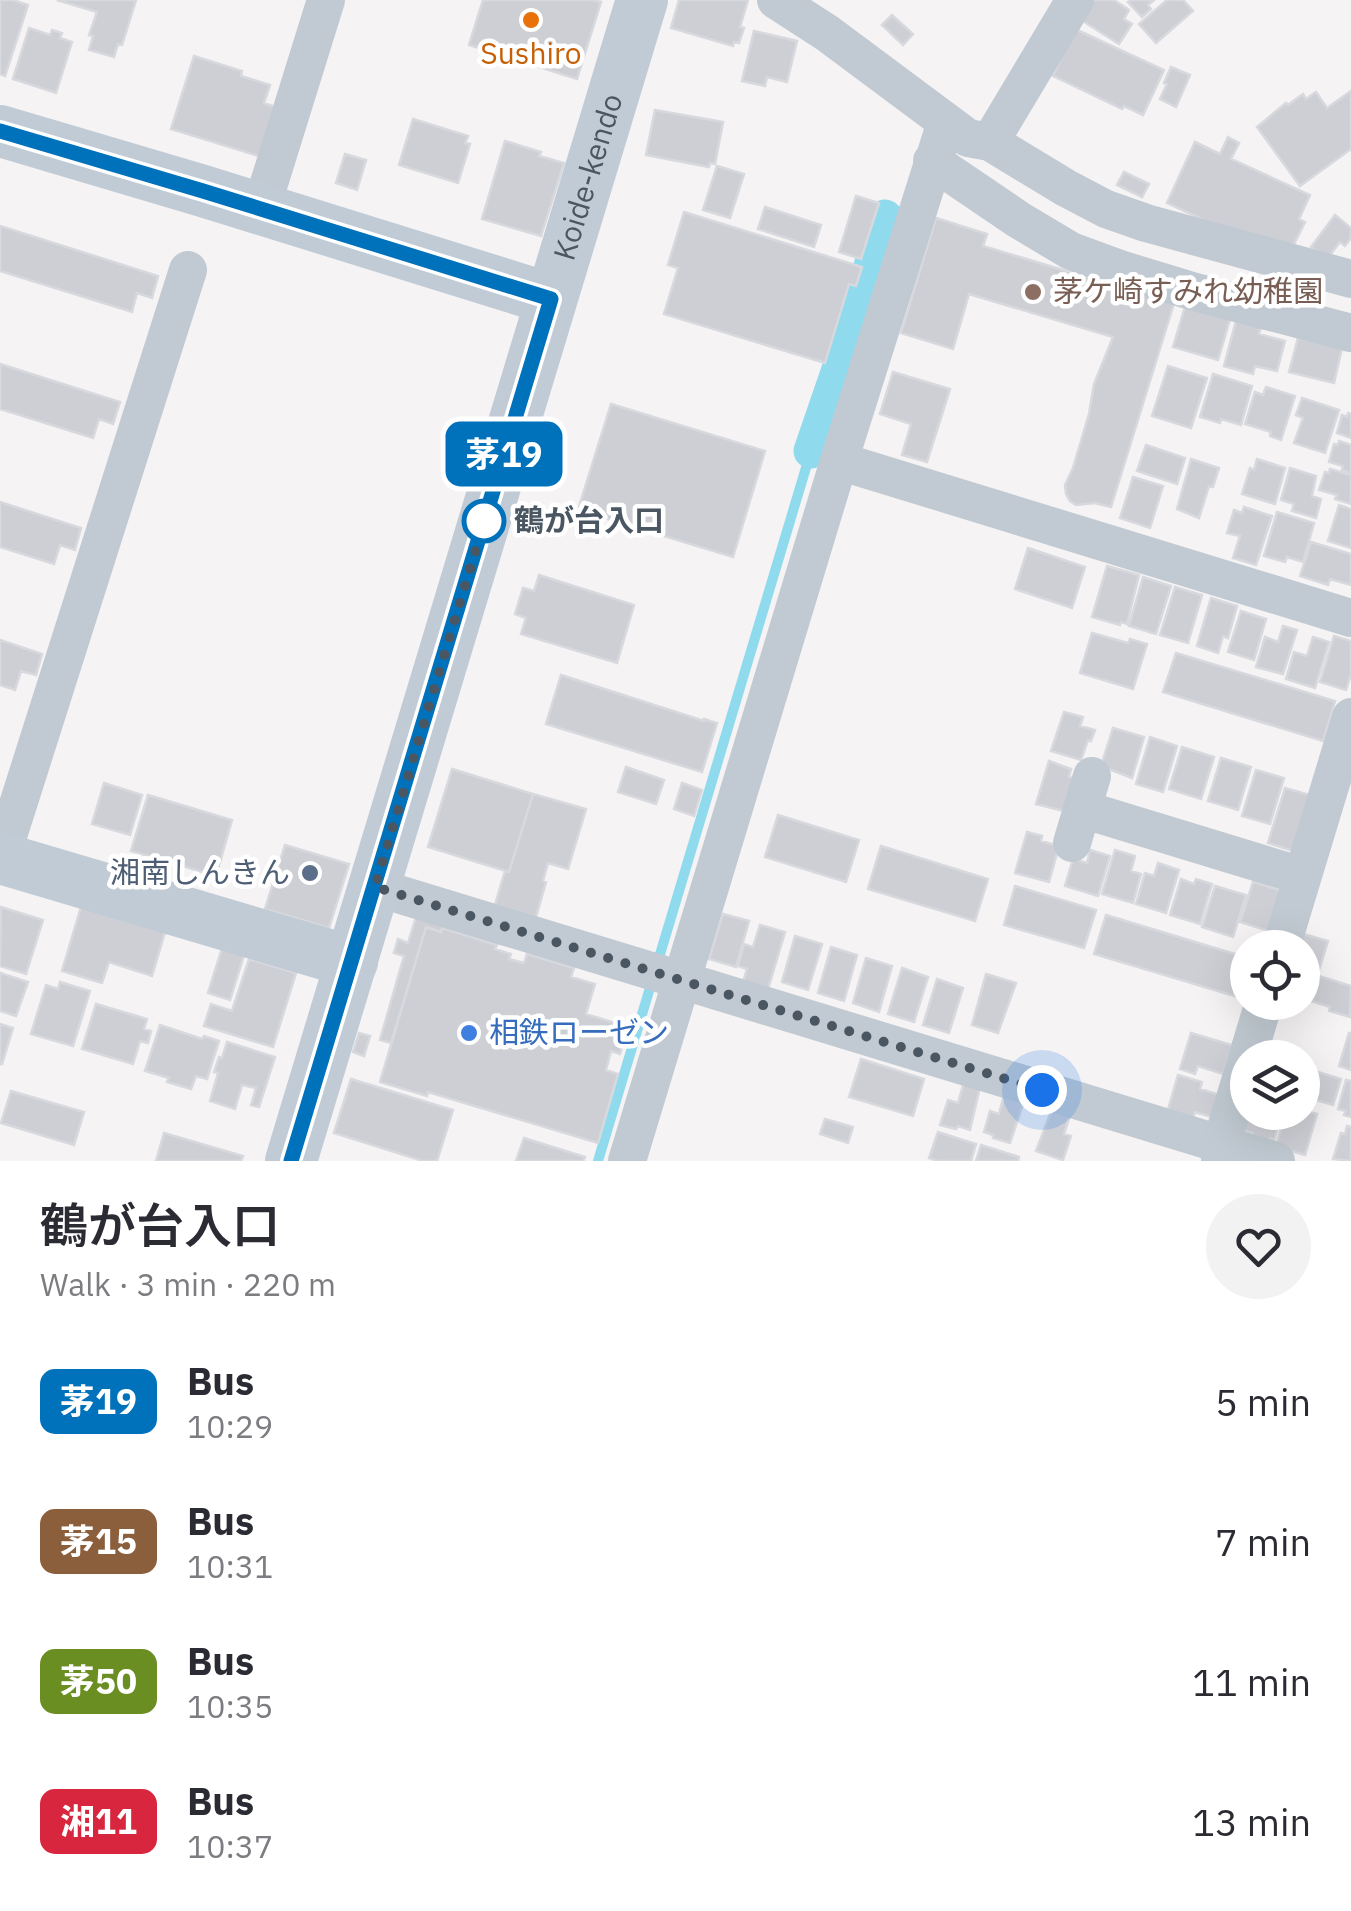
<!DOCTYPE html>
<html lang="en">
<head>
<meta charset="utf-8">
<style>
	body { margin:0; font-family:"IBM Plex Sans","Noto Sans JP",sans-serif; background:#f2f2f3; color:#2b2b33; height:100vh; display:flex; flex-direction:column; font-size:38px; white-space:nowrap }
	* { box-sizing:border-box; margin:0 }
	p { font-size:32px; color:#7c7c81 }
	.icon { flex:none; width:55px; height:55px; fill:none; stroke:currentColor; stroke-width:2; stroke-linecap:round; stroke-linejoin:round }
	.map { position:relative; height:1161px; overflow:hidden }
	.drawer { display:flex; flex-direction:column; background:#fff; flex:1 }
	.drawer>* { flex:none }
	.badge { padding:0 20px; border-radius:15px; font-size:35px; line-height:65px }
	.fabs { position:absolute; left:1230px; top:930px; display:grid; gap:20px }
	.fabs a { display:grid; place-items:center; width:90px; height:90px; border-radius:50%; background:#fff; box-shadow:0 10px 40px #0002; font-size:50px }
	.you { position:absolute; width:50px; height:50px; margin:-25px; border:8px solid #fff; border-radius:50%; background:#1a73e8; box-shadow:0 0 0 15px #1a73e833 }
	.map>.badge { position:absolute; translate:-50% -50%; box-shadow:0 0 0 5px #fff }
	.round { display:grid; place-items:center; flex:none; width:105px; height:105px; border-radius:52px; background:#f2f2f3 }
	.summary { display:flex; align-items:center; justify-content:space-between; height:170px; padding:0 40px }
	h1 { font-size:48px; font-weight:600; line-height:75px }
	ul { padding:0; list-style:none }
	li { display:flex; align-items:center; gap:30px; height:140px; padding:0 40px }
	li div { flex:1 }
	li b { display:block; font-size:38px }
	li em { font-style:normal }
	li .badge { min-width:110px; font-weight:700; text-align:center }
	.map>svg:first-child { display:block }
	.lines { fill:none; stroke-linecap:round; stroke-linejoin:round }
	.stream { stroke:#90daee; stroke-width:10 }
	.canal { stroke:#90daee; stroke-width:35 }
	.building { fill:#cdcfd5; stroke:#d7d9de; stroke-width:2.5 }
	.street { stroke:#c1cad2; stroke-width:38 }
	.secondary { stroke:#c1cbd6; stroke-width:52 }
	.line-casing { stroke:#fff; stroke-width:22 }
	.line { stroke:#0072bc; stroke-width:15 }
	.walk { stroke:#4a5661; stroke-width:10; stroke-dasharray:0 18 }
	.food-dot { fill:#e8710a; stroke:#fff; stroke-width:4 }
	.education-dot { fill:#8d6e63; stroke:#fff; stroke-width:4 }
	.stop-dot { fill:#fff; stroke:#0072bc; stroke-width:5 }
	.service-dot { fill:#5c6f8a; stroke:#fff; stroke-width:4 }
	.shop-dot { fill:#3f7fe0; stroke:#fff; stroke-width:4 }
	.labels { text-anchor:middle; stroke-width:9; stroke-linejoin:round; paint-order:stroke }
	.food-label { font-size:30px; fill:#c56008; stroke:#fff }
	.street-label { font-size:30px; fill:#4a5661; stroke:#fff }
	.education-label { font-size:30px; fill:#785e54; stroke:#fff; text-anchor:start }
	.stop-label { font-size:30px; font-weight:bold; fill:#4a5661; stroke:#fff; text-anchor:start }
	.service-label { font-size:30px; fill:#4e5e75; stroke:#fff; text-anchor:end }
	.shop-label { font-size:30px; fill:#366cbe; stroke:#fff; text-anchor:start }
</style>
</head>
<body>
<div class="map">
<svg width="1351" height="1161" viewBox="0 0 1351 1161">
	<rect width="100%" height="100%" fill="#f5f3f3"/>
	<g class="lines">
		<path class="stream" d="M598 1161 811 451"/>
		<path class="canal" d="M811 451 853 329 885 217"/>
	</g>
	<path class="building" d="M0 0H13L28 5 5 76 0 74Z
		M57 0H136L122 45 118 44 114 57 89 50 93 36 89 35 97 12Z
		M483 0H593L601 2 577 79 469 45Z
		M679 0H748L740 27 744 28 739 43 734 42 733 46 671 28Z
		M1090 0H1114L1129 10 1124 19 1132 24 1119 44 1078 18Z
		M1132 0H1154L1148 5 1151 9 1142 17 1128 2Z
		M1167 0H1183L1193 11 1156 43 1139 24Z
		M892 15 913 34 903 45 882 25Z
		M29 28 50 35 52 30 62 33 60 38 72 42 56 93 13 79Z
		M1075 29 1164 70 1143 115 1124 106 1122 109 1053 76Z
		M754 31 797 41 787 82 767 77 765 86 742 81Z
		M194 56 242 71 241 76 270 85 264 103 281 109 265 158 171 129Z
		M1171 67 1190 75 1176 107 1160 99 1167 84 1164 83Z
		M1351 91V149L1300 186 1257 127 1286 103 1288 105 1303 94 1306 99 1316 92 1327 108Z
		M655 110 723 122 715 164 710 163 709 167 646 155Z
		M413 119 468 136 465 143 470 144 458 183 399 165Z
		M1228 137 1239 143 1231 159 1310 195 1299 219 1305 222 1291 250 1248 241 1167 203 1195 142 1220 154Z
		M505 141 541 152 539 156 564 163 541 236 482 219Z
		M345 154 366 160 357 190 336 183Z
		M717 166 744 174 730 218 703 210Z
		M1124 172 1149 184 1142 197 1117 185Z
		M856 196 879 203 861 259 839 252Z
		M765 207 821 225 814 247 758 229Z
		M684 212 862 267 856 286 849 284 825 363 664 314 678 268 668 265Z
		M1335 215 1351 228V238L1345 246 1340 242 1327 259 1311 247Z
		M936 218 987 234 983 246 1127 289 1175 300 1111 507 1095 503 1076 505 1070 501 1066 494 1065 485 1073 468 1089 414 1094 384 1113 337 969 294 953 349 901 333Z
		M0 226 158 276 152 298 137 293 132 312 0 271Z
		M1185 307 1231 316 1218 360 1173 347Z
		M1237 317 1262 324 1259 334 1285 341 1277 371 1255 366 1253 374 1224 366Z
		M1298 338 1342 348 1334 383 1289 372Z
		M0 364 120 402 113 424 99 419 93 438 0 409Z
		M1168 366 1207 378 1191 428 1152 416Z
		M893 372 950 389 927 462 902 455 911 424 880 414Z
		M1213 374 1252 386 1241 425 1221 419 1220 423 1200 417Z
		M1266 387 1295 396 1281 440 1270 436 1271 432 1245 424 1255 392 1263 395Z
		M1302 398 1339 410 1325 453 1294 443 1303 418 1296 415Z
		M611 404 765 451 733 557 578 510Z
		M1348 413 1351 414V438L1337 433 1342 415 1347 417Z
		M1339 441 1351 445V473L1342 470 1343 466 1329 462 1334 444 1338 445Z
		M1146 445 1185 458 1177 484 1137 471Z
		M1191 459 1219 468 1213 487 1209 486 1199 518 1177 509Z
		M1257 459 1285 468 1275 504 1242 494 1250 468 1254 470Z
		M1290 468 1316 476 1312 496 1321 499 1316 518 1292 511 1294 504 1281 500Z
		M1330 469 1351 475V504L1335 499 1337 495 1319 490 1325 472 1329 473Z
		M1133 477 1163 486 1150 528 1120 518Z
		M0 502 81 528 75 550 60 545 54 564 0 547Z
		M1339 505 1351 509V548L1328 541Z
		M1244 507 1272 516 1256 565 1233 558 1240 536 1227 533 1234 510 1242 513Z
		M1277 512 1314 523 1303 562 1287 557 1285 562 1264 556Z
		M1311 542 1351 554V585L1330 579 1328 585 1300 576Z
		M1028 548 1085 567 1072 608 1015 589Z
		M1107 566 1139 575 1127 624 1121 622 1120 625 1092 617Z
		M539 575 634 605 617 663 521 634 526 618 515 614 523 588 534 591Z
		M1143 577 1171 586 1156 634 1129 626Z
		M1175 587 1202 595 1188 643 1160 635Z
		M1211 598 1237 606 1228 638 1223 636 1218 653 1197 646Z
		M1241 611 1266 619 1254 660 1228 652Z
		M1283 626 1297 630 1283 674 1256 667 1265 637 1278 642Z
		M1092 633 1128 643 1130 639 1147 644 1133 689 1080 673Z
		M1334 636 1351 641V674L1346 690 1320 682Z
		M1313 637 1329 642 1315 688 1286 679 1294 652 1307 656Z
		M0 640 42 654 36 675 21 671 15 690 0 685Z
		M1176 653 1335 701 1323 741 1163 692Z
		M561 675 704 721V719L717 723 702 772 546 724Z
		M1064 712 1083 717 1080 726 1095 730 1091 741 1088 740 1081 760 1051 751Z
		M1113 728 1144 737 1132 778 1101 766Z
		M1150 737 1177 746 1163 792 1136 784Z
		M1182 747 1214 757 1201 799 1169 789Z
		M1221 758 1251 767 1238 810 1208 801Z
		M1049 761 1071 769 1069 777 1078 780 1068 812 1036 804Z
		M626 767 664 780 656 804 618 792Z
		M452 769 533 794 509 872 428 847Z
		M1256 770 1284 778 1270 824 1242 816Z
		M104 783 142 795 130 835 92 824Z
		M682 783 702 790 694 816 674 809Z
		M1285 788 1310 795 1293 851 1268 843Z
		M533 794 586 809 568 869 548 863 543 881 546 882 536 917 495 905 505 871 509 872Z
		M148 795 232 820 216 876 131 851Z
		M778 815 859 840 846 882 765 857Z
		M1027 832 1042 836 1041 841 1059 846 1049 882 1015 873Z
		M285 845 349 864 329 928 265 909Z
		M881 846 988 879 975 921 868 889Z
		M1090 850 1110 856 1098 896 1065 886 1073 859 1087 863Z
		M1115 850 1135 856 1131 871 1141 874 1133 903 1102 894Z
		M1158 863 1179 870 1166 913 1136 904 1145 873 1154 876Z
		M1181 879 1194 884 1196 879 1212 884 1200 924 1170 915Z
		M1253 882 1285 892 1272 932 1240 922Z
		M1015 886 1096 910 1084 948 1004 925Z
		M1215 886 1246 895 1233 937 1202 927Z
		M1 907 43 920 26 974 0 966Z
		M81 907 165 932 152 976 109 962 102 983 62 971Z
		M417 914 443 922 441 932 426 927 391 1043 380 1040 404 956 394 953 398 939 408 943Z
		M723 914 749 921 736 967 709 959Z
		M1106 915 1248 958V1000L1094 954Z
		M760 925 785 932 768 989 743 982 747 969 738 966 744 944 753 947Z
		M426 927 441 932 442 928 497 945 495 949 511 954 509 959 524 963 527 954 574 968 571 977 595 984 586 1014 628 1027 620 1054 611 1051 606 1070 618 1074 598 1143 428 1092 427 1096 380 1082Z
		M1300 933 1328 941 1319 970 1302 965V948H1296Z
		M795 936 822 944 808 990 782 982Z
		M223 945 245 952 230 1000 208 993Z
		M831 947 857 955 844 1001 818 993Z
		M866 958 892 966 879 1012 853 1003Z
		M249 959 296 973 273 1047 204 1026 211 1004 232 1011Z
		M902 968 928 977 914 1022 888 1014Z
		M1303 971 1351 986 1350 1017 1329 1011 1330 1007 1302 998Z
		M0 973 28 982 16 1016 0 1011Z
		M986 974 1016 983 998 1033 972 1025Z
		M937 979 963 988 949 1033 923 1025Z
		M60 982 90 991 73 1046 31 1034 46 985 58 989Z
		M96 1004 147 1019 144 1029 151 1031 148 1043 140 1041 133 1064 82 1049Z
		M0 1024 13 1028 2 1064H0Z
		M160 1025 202 1039 204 1036 219 1041 207 1079 196 1076 191 1089 167 1082 169 1078 145 1071Z
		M359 1033 370 1036 364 1056 353 1052Z
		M1191 1033 1232 1045 1223 1074 1198 1066 1195 1074 1180 1069Z
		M1349 1033H1351V1070L1339 1066Z
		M227 1042 275 1057 259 1107 251 1105 256 1088 242 1085 235 1109 210 1101 218 1073 214 1072 219 1057 222 1058Z
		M861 1059 924 1079 913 1116 849 1097Z
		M1302 1067 1341 1079 1333 1105 1302 1096Z
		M1178 1075 1202 1082 1200 1089 1220 1095 1212 1117 1195 1112 1192 1121 1167 1113Z
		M351 1079 453 1110 437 1161H423L334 1133Z
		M1346 1080 1351 1081V1117L1344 1115 1346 1111 1338 1109Z
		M964 1082 980 1087 970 1130 958 1126 956 1129 940 1125 948 1100 958 1103Z
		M11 1091 84 1112 74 1145 1 1123Z
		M1004 1095 1024 1101 1010 1143 993 1138V1135L984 1132 990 1111 999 1114Z
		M1052 1109 1070 1115 1064 1134 1071 1136 1063 1160 1036 1151Z
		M1302 1110 1317 1114 1305 1155 1278 1147 1277 1142 1286 1112H1302Z
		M1248 1112H1282L1274 1140 1270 1138 1268 1143 1252 1138 1253 1133 1242 1130Z
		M825 1119 853 1127 848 1143 820 1134Z
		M1347 1126 1351 1127V1161L1333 1159 1341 1133 1345 1134Z
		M938 1132 976 1144 971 1161H938L929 1158Z
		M164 1133 243 1156 241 1161H156Z
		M524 1138 585 1157 583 1161H516Z
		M981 1145 1019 1157 1018 1161H976Z"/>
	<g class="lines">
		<path class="street" d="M776 0 827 33 968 138 990 142 1066 188 1106 209 1146 223 1351 279
			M990 142 1075 0
			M932 161 1019 220 1071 251 1123 270 1195 292 1351 333
			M261 209 326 0
			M839 461 1351 618
			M1082 809 1302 876
			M1072 843 1092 776
			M1 858 188 270
			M375 887 1276 1161
			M1281 948 1351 717
			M627 1161 839 461 946 122
			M1220 1161 1221 1145 1264 1002"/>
		<g class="secondary">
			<path d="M0 131 203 191 551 299"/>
			<path d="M0 858 352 962"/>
			<path id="s1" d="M291 1161 642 0"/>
		</g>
	</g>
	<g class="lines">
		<defs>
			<path id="line" d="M0 131 203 191 551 299 291 1161"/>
		</defs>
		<use href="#line" class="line-casing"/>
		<use href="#line" class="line"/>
		<path class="walk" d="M484 521 485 519 375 887 1042 1090"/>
	</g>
	<circle class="food-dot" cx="531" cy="20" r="10"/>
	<circle class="education-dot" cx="1033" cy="292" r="10"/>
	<circle class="stop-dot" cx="484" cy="521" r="20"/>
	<circle class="service-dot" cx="310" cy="873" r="10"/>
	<circle class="shop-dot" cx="469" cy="1033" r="10"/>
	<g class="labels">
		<g class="food-label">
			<text x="531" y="64">Sushiro</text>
		</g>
		<g class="street-label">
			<text dy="10" stroke="none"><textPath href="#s1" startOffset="1028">Koide-kendo</textPath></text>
		</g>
		<g class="education-label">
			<text x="1053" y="302">茅ケ崎すみれ幼稚園</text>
		</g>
		<g class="stop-label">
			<text x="514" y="531">鶴が台入口</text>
		</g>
		<g class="service-label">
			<text x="290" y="883">湘南しんきん</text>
		</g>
		<g class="shop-label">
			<text x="489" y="1043">相鉄ローゼン</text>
		</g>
	</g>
</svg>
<div class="fabs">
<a><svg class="icon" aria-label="locate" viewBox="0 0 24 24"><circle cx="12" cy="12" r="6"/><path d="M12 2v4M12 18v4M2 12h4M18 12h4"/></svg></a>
<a><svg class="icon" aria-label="layers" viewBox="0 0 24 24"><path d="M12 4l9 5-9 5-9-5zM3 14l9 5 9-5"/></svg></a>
</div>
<div class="you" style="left:1042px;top:1090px"></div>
<b class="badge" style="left:504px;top:454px;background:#0072bc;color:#fff">茅19</b>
</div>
<section class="drawer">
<div class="summary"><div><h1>鶴が台入口</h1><p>Walk · 3 min · 220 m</p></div><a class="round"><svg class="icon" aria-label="heart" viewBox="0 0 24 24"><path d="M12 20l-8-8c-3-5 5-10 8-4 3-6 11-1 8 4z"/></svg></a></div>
<ul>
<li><span class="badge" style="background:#0072bc;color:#fff">茅19</span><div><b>Bus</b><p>10:29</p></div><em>5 min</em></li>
<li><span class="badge" style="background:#8b5e3c;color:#fff">茅15</span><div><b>Bus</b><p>10:31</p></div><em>7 min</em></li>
<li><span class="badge" style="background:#6b8e23;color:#fff">茅50</span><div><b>Bus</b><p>10:35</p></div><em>11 min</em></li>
<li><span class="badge" style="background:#d7263d;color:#fff">湘11</span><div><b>Bus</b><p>10:37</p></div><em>13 min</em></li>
</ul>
</section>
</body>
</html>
